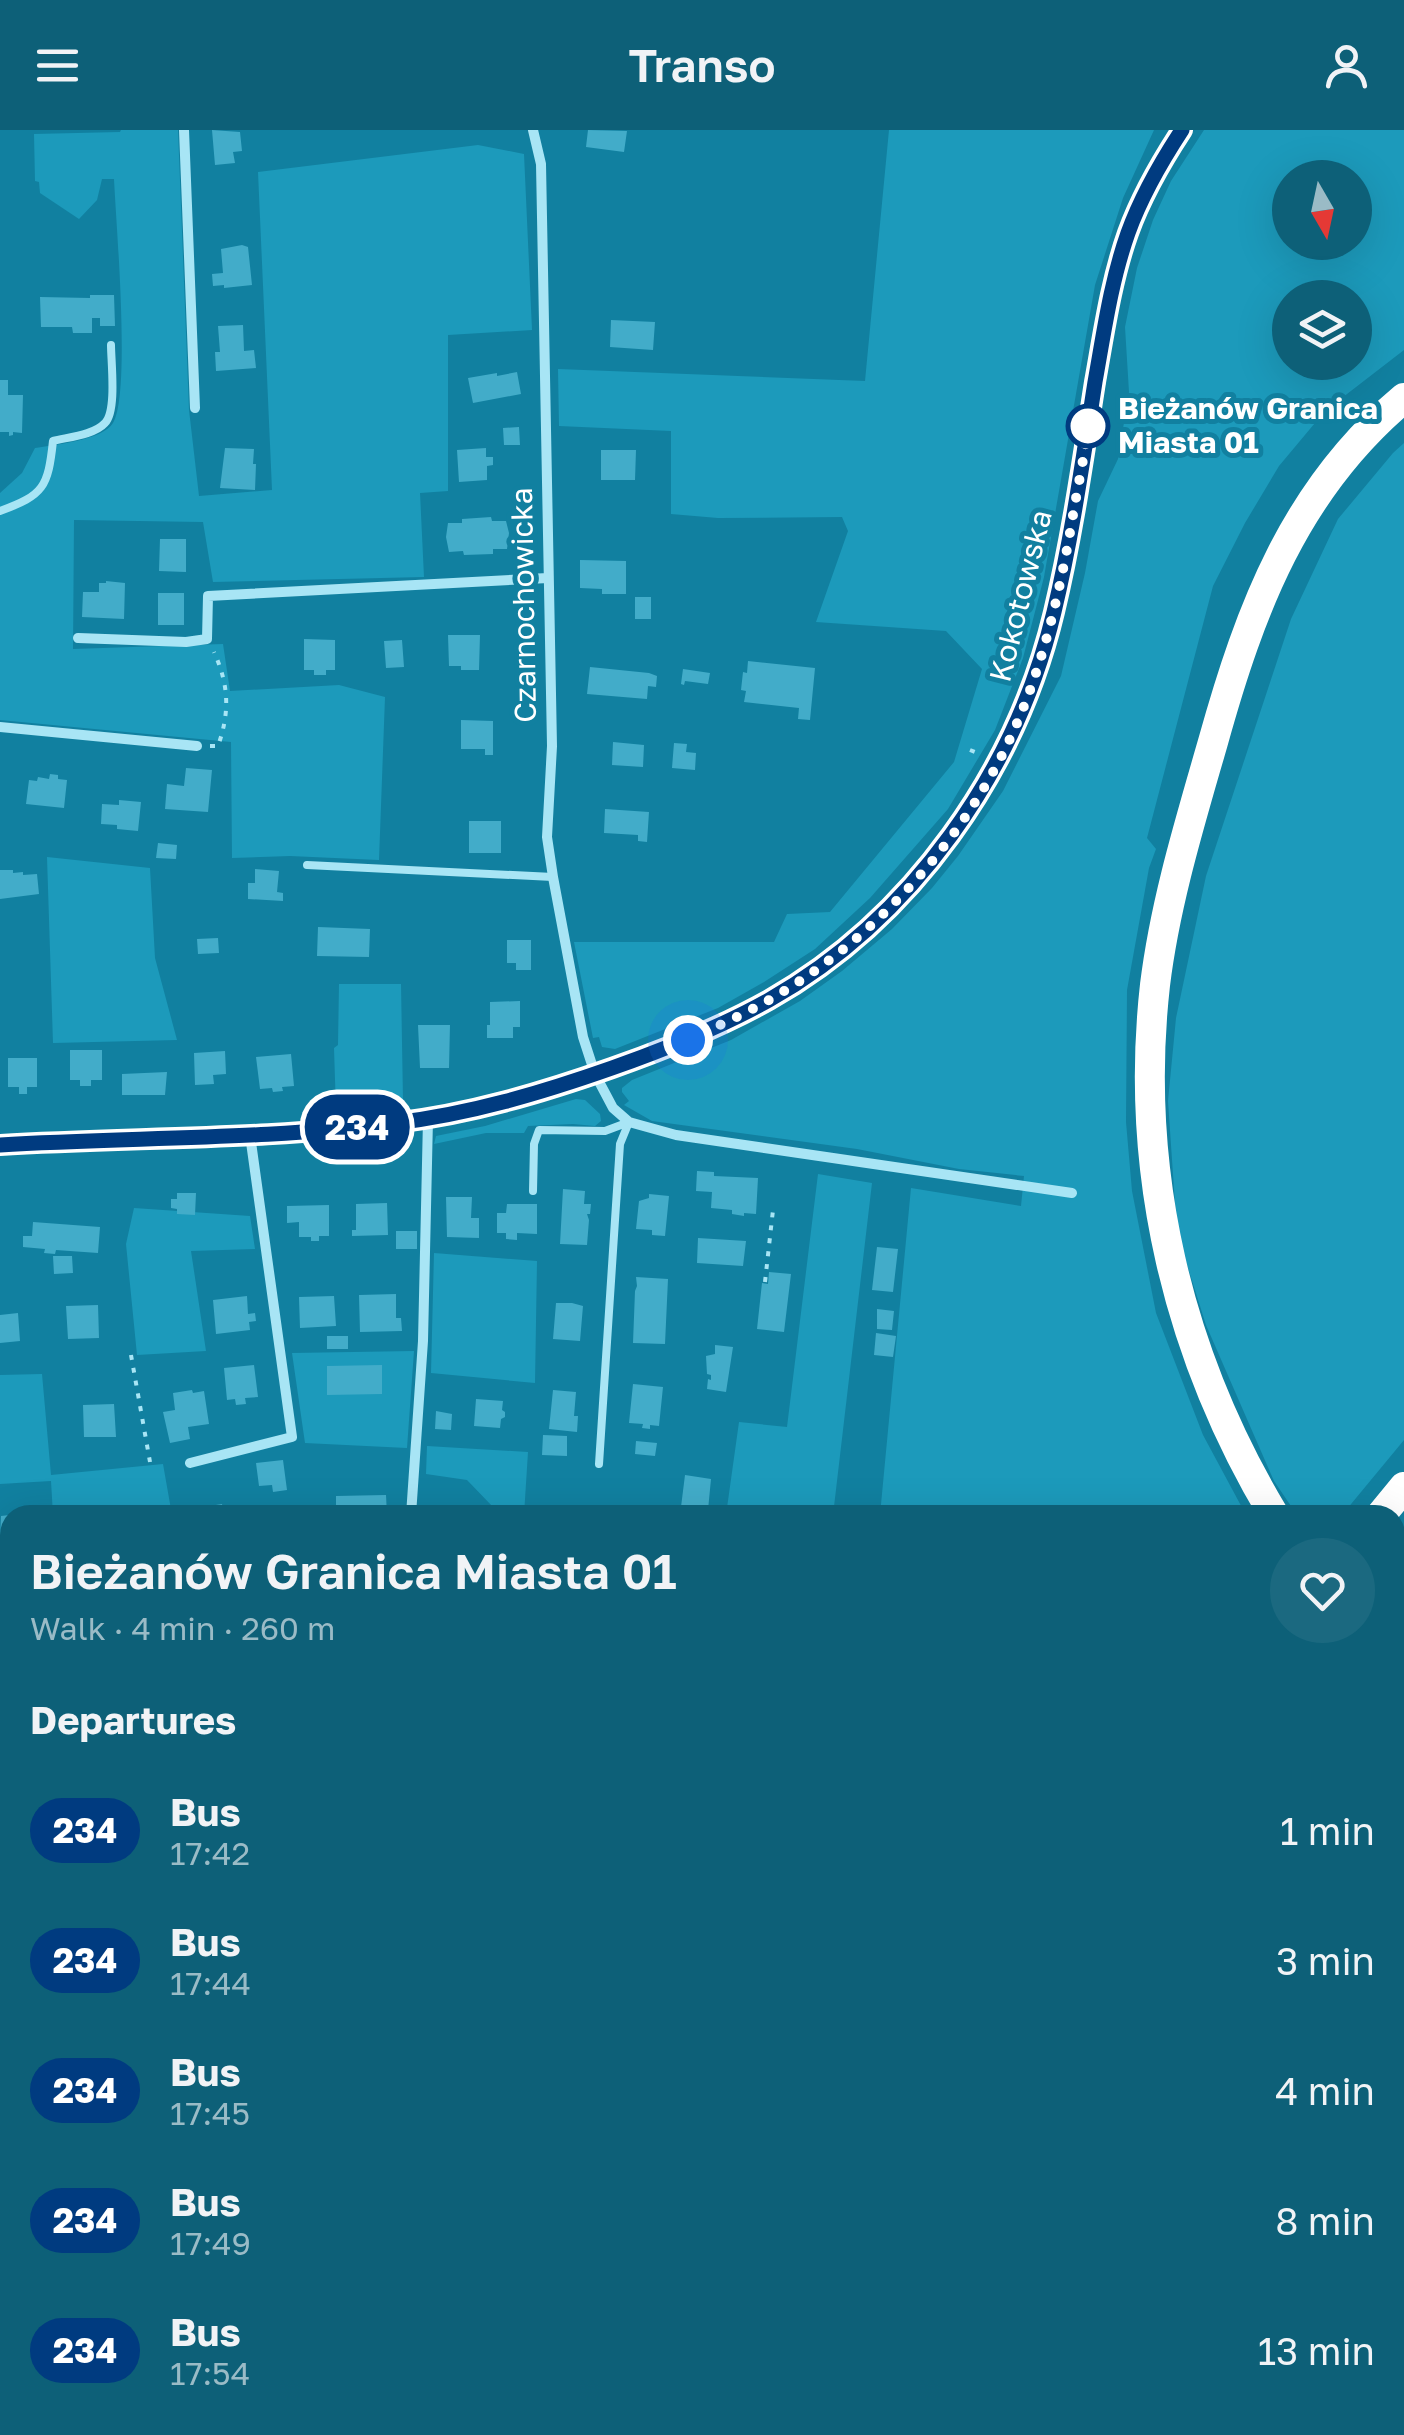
<!DOCTYPE html>
<html lang="en">
<head>
<meta charset="utf-8">
<style>
	body { margin:0; font-family:"Golos Text",sans-serif; background:#1b6980; color:#f1f3f6; height:100vh; display:flex; flex-direction:column; font-size:38px; white-space:nowrap }
	* { box-sizing:border-box; margin:0 }
	p { font-size:32px; color:#9abbc6 }
	.icon { flex:none; width:55px; height:55px; fill:none; stroke:currentColor; stroke-width:2; stroke-linecap:round; stroke-linejoin:round }
	.map { position:relative; flex:1; overflow:hidden }
	.details { position:absolute; left:0px; top:1375px; width:1405px; height:930px; display:flex; flex-direction:column; background:#0d6078; border-radius:30px 30px 0 0; box-shadow:0 10px 40px #0002 }
	.details>* { flex:none }
	.badge { padding:0 20px; border-radius:32px; font-size:35px; line-height:65px }
	.needle { width:65px; rotate:171deg }
	.fabs { position:absolute; left:1272px; top:30px; display:grid; gap:20px }
	.fabs a { display:grid; place-items:center; width:100px; height:100px; border-radius:50%; background:#0d6078; box-shadow:0 10px 40px #0002; font-size:50px }
	.you { position:absolute; width:50px; height:50px; margin:-25px; border:8px solid #fff; border-radius:50%; background:#1a73e8; box-shadow:0 0 0 15px #1a73e833 }
	.map>.badge { position:absolute; translate:-50% -50%; box-shadow:0 0 0 5px #fff }
	h2 { padding:0 30px; font-size:38px; line-height:90px }
	.round { display:grid; place-items:center; flex:none; width:105px; height:105px; border-radius:52px; background:#1b6980 }
	.overview { display:flex; align-items:center; justify-content:space-between; height:170px; padding:0 30px }
	h1 { font-size:48px; font-weight:600; line-height:75px }
	ul { padding:0; list-style:none }
	li { display:flex; align-items:center; gap:30px; height:130px; padding:0 30px }
	li div { flex:1 }
	li b { display:block; font-size:38px }
	li em { font-style:normal }
	li .badge { min-width:110px; font-weight:700; text-align:center }
	header { display:flex; justify-content:space-between; align-items:center; height:130px; padding:0 30px; background:#0d6078; font-size:45px; font-weight:600 }
	.map>svg:first-child { display:block }
	.green { fill:#1c9abb; fill-rule:evenodd }
	.building { fill:#42acc9 }
	.lines { fill:none; stroke-linecap:round; stroke-linejoin:round }
	.path { stroke:#a8e5f5; stroke-width:4; stroke-dasharray:5 8; stroke-linecap:butt }
	.lane { stroke:#a8e5f5; stroke-width:8 }
	.street { stroke:#a8e5f5; stroke-width:10 }
	.secondary { stroke:#d9f5fe; stroke-width:20 }
	.highway { stroke:#fff; stroke-width:30 }
	.line-casing { stroke:#fff; stroke-width:22 }
	.line { stroke:#003b80; stroke-width:15 }
	.walk { stroke:#fff; stroke-width:10; stroke-dasharray:0 18 }
	.stop-dot { fill:#fff; stroke:#003b80; stroke-width:5 }
	.labels { text-anchor:middle; stroke-width:10; stroke-linejoin:round; paint-order:stroke }
	.stop-label { font-size:30px; font-weight:bold; fill:#fff; stroke:#1180a0; text-anchor:start }
	.street-label { font-size:30px; fill:#fff; stroke:#1180a0 }
</style>
</head>
<body>
<header><svg class="icon" aria-label="menu" viewBox="0 0 24 24"><path d="M4 6h16M4 12h16M4 18h16"/></svg>Transo<svg class="icon" aria-label="person" viewBox="0 0 24 24"><circle cx="12" cy="8" r="4"/><path d="M4 21q1-7 8-7t8 7"/></svg></header>
<div class="map">
<svg width="1404" height="2305" viewBox="0 0 1404 2305">
	<rect width="100%" height="100%" fill="#1180a0"/>
	<path class="green" d="M121 0H178L189 280 199 366 272 360 258 42 478 15 524 24 532 200 448 205V361L420 363 424 447 213 452 203 392 74 390 73 519 223 514 230 561 339 555 385 567 379 730 290 726 232 728 231 612 0 590V363L22 343 35 318C54 315 103 310 113 293 131 264 116 92 114 49H102L97 70 79 89 40 63 39 52 35 51 34 4 120 2Z
		M889 0H1154L1123 68 1095 155 1044 447 1023 528 995 600 948 679 870 768 815 819 764 852 718 878 615 919 602 917 599 907 593 908 574 812H774L787 784 830 782 954 632 982 539 946 501 816 492 848 401 842 387 718 388 671 384V301L559 296 558 239 865 251Z
		M1204 0H1404V220L1325 281 1279 336 1245 393 1213 456 1147 708 1156 719 1149 738 1127 860 1126 992 1132 1061 1156 1183 1203 1305 1246 1385H880L911 1058 1021 1076 1024 1046 959 1039 857 1019 652 991 624 975 629 971 622 962V958L632 950 731 910 800 871 842 841 892 799 932 758 958 726 1003 661 1061 546 1085 443 1098 371 1118 329 1129 262 1125 197 1137 138 1153 90 1171 51ZM1290 48H1355V112H1290ZM1290 168H1355V232H1290Z
		M1404 313V1310L1342 1385H1297L1274 1351 1206 1195 1177 1103 1168 971 1176 888 1206 746 1291 489 1338 389 1393 323Z
		M47 727 150 738 155 828 177 910 53 913Z
		M339 854H401L403 971 336 981 334 918 338 915Z
		M576 969 585 970 600 984 601 991 595 996 573 994 528 996 524 1003H486L434 1014 436 1006 485 996Z
		M818 1044 872 1053 833 1385H726L739 1292 787 1297Z
		M134 1078 250 1086 255 1119 191 1121 206 1221 137 1225 126 1114Z
		M434 1123 537 1131 535 1253 431 1243Z
		M414 1221 407 1318 305 1313 292 1223Z
		M42 1244 51 1345 163 1334 172 1385H53L51 1351 0 1354V1245Z
		M427 1316 528 1322 524 1385H494L493 1377 467 1350 426 1344Z
		M1404 1693V2162L1395 2161V1695Z
		M10 1734V2028L4 2045 0 2048V1805H3Z"/>
	<path class="building" d="M212 0 240 2 242 21 233 22 235 33 215 35Z
		M588 0 627 1 624 22 586 17Z
		M242 115 248 117 252 155 224 158V155L213 156 212 144 223 143 221 119Z
		M90 165H114L115 196H100V188H92V203H73L72 197H41L40 167 90 168Z
		M611 190 655 192 653 220 610 217Z
		M243 195 244 221 254 220 256 238 216 241 215 222H220L218 196Z
		M517 242 521 264 473 273 468 248 497 243V246Z
		M0 250H8V265H23L22 303 13 302V305L9 306V302H0Z
		M519 297 520 315H504L503 298Z
		M225 318 254 319 253 334H256L255 360 220 358Z
		M486 318V327H493V335L487 336V350L459 352 457 320Z
		M601 320H636L635 350H601Z
		M491 387 492 391H506L509 403 507 419H493V424L464 425 463 421 449 422 446 407 448 393H462V389Z
		M160 409H186V442L159 441Z
		M580 430 626 431V464H602V459L580 458Z
		M106 451 125 453 124 489 82 487 83 462H99V453H106Z
		M158 463H184V495H158Z
		M635 467H651V489H635Z
		M448 505H480L479 540H461V536H449Z
		M304 509 335 510V540H326V545H314V540H304Z
		M402 510 404 537 386 538 384 511Z
		M748 531 815 538 810 590 798 589 799 578 744 572 746 561 741 560 743 542 747 543Z
		M590 537 649 543 657 546 656 557 648 556 647 569 587 564Z
		M683 539 710 543 708 554 685 551 684 555 681 554Z
		M461 590 493 591V625H485V619H461Z
		M613 612 644 615 643 637 612 635Z
		M674 613 687 614 686 622 696 623 695 640 672 638Z
		M186 638 212 640 208 682 165 679 167 654 184 656Z
		M50 644 58 645V649L67 650 64 678 26 674 29 650 37 651 38 647 49 649Z
		M119 670 141 672 138 701 117 699V695L101 694 102 674 119 675Z
		M605 679 649 682 647 712 638 711V705L604 703Z
		M469 691H501V723H469Z
		M158 713 177 715 176 729 156 728Z
		M255 739 279 741 277 762 283 763V771L248 769V753H255Z
		M0 740H13V743L23 742V745L37 744 39 764 0 769Z
		M318 797 370 799 369 827 317 826Z
		M218 808 219 823 198 824 197 809Z
		M507 810H531V840H516V833H507Z
		M520 871V897H513V908H487V895H490V872Z
		M418 895H450L449 938H420Z
		M70 920H102V950H91V956H80V950H70Z
		M225 921 226 944 213 945 214 954 195 955 194 923Z
		M291 924 294 956 282 957 283 961 273 962 272 958 260 959 256 927Z
		M8 928H37V957H27V964H19V957H8Z
		M167 942 165 965H122V944Z
		M697 1041 714 1042V1046L758 1048 756 1084 744 1083V1086L732 1084V1080L711 1078 712 1062 696 1061Z
		M563 1059 585 1061 584 1074H591L590 1084H587L589 1090 587 1115 560 1114Z
		M177 1063H196L195 1085 177 1084V1079L171 1078V1069H177Z
		M649 1064 669 1066 665 1106 652 1105V1100L636 1099 639 1071 649 1068Z
		M446 1067H472L471 1088H479V1108L447 1107Z
		M387 1073 388 1105 352 1106V1100H356V1074Z
		M507 1074H537V1104L517 1103V1110L506 1109V1103H497V1083H506Z
		M329 1075V1106H319V1111H311V1107H299V1092L287 1093V1076Z
		M33 1092 100 1097 98 1123 56 1120 55 1124 44 1123 45 1119 23 1117V1106H32Z
		M396 1101H417V1119H396Z
		M698 1108 746 1111 743 1136 697 1133Z
		M877 1117 898 1119 893 1162 872 1160Z
		M53 1126H72L73 1143 54 1144Z
		M769 1142 791 1144 784 1202 757 1199 762 1153 768 1154Z
		M636 1147 668 1149 665 1214 633 1213 635 1161 637 1156Z
		M396 1164V1188H401L402 1201 360 1202 359 1165Z
		M247 1166 248 1184 255 1183 256 1191 249 1192 250 1200 216 1204 213 1170Z
		M334 1166 336 1196 300 1198 299 1167Z
		M556 1173H572L583 1176 580 1211 553 1209Z
		M98 1175 99 1208 68 1209 66 1176Z
		M877 1179 894 1181 892 1200 877 1199Z
		M18 1183 20 1211 0 1213V1185Z
		M876 1203 896 1206 893 1227 874 1225Z
		M327 1206H348V1219H327Z
		M715 1215 733 1217 726 1262 707 1259 708 1249 711 1250V1245L707 1244 706 1226 715 1224Z
		M254 1235 258 1267 245 1268 246 1274 236 1275 235 1269 227 1270 224 1238Z
		M382 1235V1264L327 1265V1236Z
		M633 1254 663 1257 659 1296 650 1295V1299L642 1298 643 1294 629 1293Z
		M192 1260 193 1263 204 1261 209 1294 188 1297 190 1309 170 1313 163 1282 175 1280 173 1263Z
		M553 1260 576 1262 574 1286H578L577 1302 549 1299Z
		M476 1269 503 1271 502 1280 505 1282V1287L501 1289 500 1298 474 1296Z
		M114 1274 116 1307H84L83 1275Z
		M436 1281 452 1284 451 1300 435 1299Z
		M543 1305 567 1306V1326L542 1325Z
		M636 1311 657 1313 655 1326 635 1324Z
		M283 1330 287 1360 273 1362 272 1355 259 1356 256 1333Z
		M685 1345 711 1349 708 1380 681 1377Z
		M386 1365 387 1385H336V1366Z
		M222 1374 224 1385H192L191 1379Z
		M107 1375V1385H76L75 1377Z
		M10 1385V1426H4L3 1410H0L1 1386Z
		M0 1641 10 1642V1670L0 1669Z
		M1347 2295H1384V2305H1347Z
		M817 2297H883V2305H817Z"/>
	<g class="lines">
		<path class="path" d="M210 616H218C230 582 229 555 214 522
			M970 620 980 624
			M765 1152 773 1080
			M131 1225 150 1332
			M1395 1738 1404 1736
			M518 2305 534 2295"/>
		<path class="lane" d="M0 381C44 365 48 357 53 311 69 307 94 305 105 293 117 281 111 232 111 215
			M307 735 553 747
			M533 1061 534 1014 539 1000 605 1001 629 992
			M599 1334 620 1014 629 992
			M1309 2295 1311 2305
			M173 2305 196 2295"/>
		<path class="street" d="M184 0 195 278
			M533 0 541 34 552 616 547 707 553 747 583 907 595 944 613 978 629 992 676 1005 1072 1063
			M78 508 186 512 207 509 208 466 548 448
			M0 597 197 616
			M190 1333 292 1307 250 1005
			M411 1385 423 1211 428 989
			M0 1586 10 1587
			M0 2234 10 2220"/>
		<path class="secondary" d="M0 1015C131 1007 264 1010 395 993 469 984 541 963 612 938 666 919 719 898 769 870 912 788 1015 642 1054 482 1071 410 1082 335 1094 261 1103 208 1110 154 1128 103 1141 67 1161 32 1182 0"/>
		<path class="highway" d="M1274 1385C1178 1225 1134 1042 1155 855 1165 773 1190 692 1213 612 1250 479 1295 359 1404 268
			M1381 1385 1404 1357
			M1395 1426 1404 1415
			M1395 1536 1404 1545
			M1395 1665 1404 1664
			M304 2305 321 2295
			M375 2305 391 2295"/>
	</g>
	<g class="lines">
		<defs>
			<path id="line" d="M0 1015C131 1007 264 1010 395 993 470 984 541 963 612 938 666 919 719 898 769 870 912 789 1016 641 1054 482 1072 407 1083 329 1095 252 1104 202 1111 151 1128 103 1141 67 1161 32 1182 0"/>
		</defs>
		<use href="#line" class="line-casing"/>
		<use href="#line" class="line"/>
		<path class="walk" d="M688 910C715 897 743 885 769 870 864 816 948 728 999 631 1039 555 1059 469 1073 385 1078 356 1085 323 1088 296"/>
	</g>
	<circle class="stop-dot" cx="1088" cy="296" r="20"/>
	<g class="labels">
		<g class="stop-label">
			<text x="1118" y="289">Bieżanów Granica<tspan x="1118" dy="34">Miasta 01</tspan></text>
		</g>
		<g class="street-label">
			<text transform="translate(1021 466) rotate(-76)" y="10">Kokotowska</text>
			<text transform="translate(524 475) rotate(-91)" y="10">Czarnochowicka</text>
		</g>
	</g>
</svg>
<div class="fabs">
<a><svg class="needle" viewBox="-14 -14 28 28"><path d="M0-13l5 13h-10z" fill="#e53935"/><path d="M0 13l5-13h-10z" fill="#9abbc6"/></svg></a>
<a><svg class="icon" aria-label="layers" viewBox="0 0 24 24"><path d="M12 4l9 5-9 5-9-5zM3 14l9 5 9-5"/></svg></a>
</div>
<div class="you" style="left:688px;top:910px"></div>
<b class="badge" style="left:357px;top:997px;background:#003b80;color:#fff">234</b>
<section class="details">
<div class="overview"><div><h1>Bieżanów Granica Miasta 01</h1><p>Walk · 4 min · 260 m</p></div><a class="round"><svg class="icon" aria-label="heart" viewBox="0 0 24 24"><path d="M12 20l-8-8c-3-5 5-10 8-4 3-6 11-1 8 4z"/></svg></a></div>
<h2>Departures</h2>
<ul>
<li><span class="badge" style="background:#003b80;color:#fff">234</span><div><b>Bus</b><p>17:42</p></div><em>1 min</em></li>
<li><span class="badge" style="background:#003b80;color:#fff">234</span><div><b>Bus</b><p>17:44</p></div><em>3 min</em></li>
<li><span class="badge" style="background:#003b80;color:#fff">234</span><div><b>Bus</b><p>17:45</p></div><em>4 min</em></li>
<li><span class="badge" style="background:#003b80;color:#fff">234</span><div><b>Bus</b><p>17:49</p></div><em>8 min</em></li>
<li><span class="badge" style="background:#003b80;color:#fff">234</span><div><b>Bus</b><p>17:54</p></div><em>13 min</em></li>
</ul>
</section>
</div>
</body>
</html>
